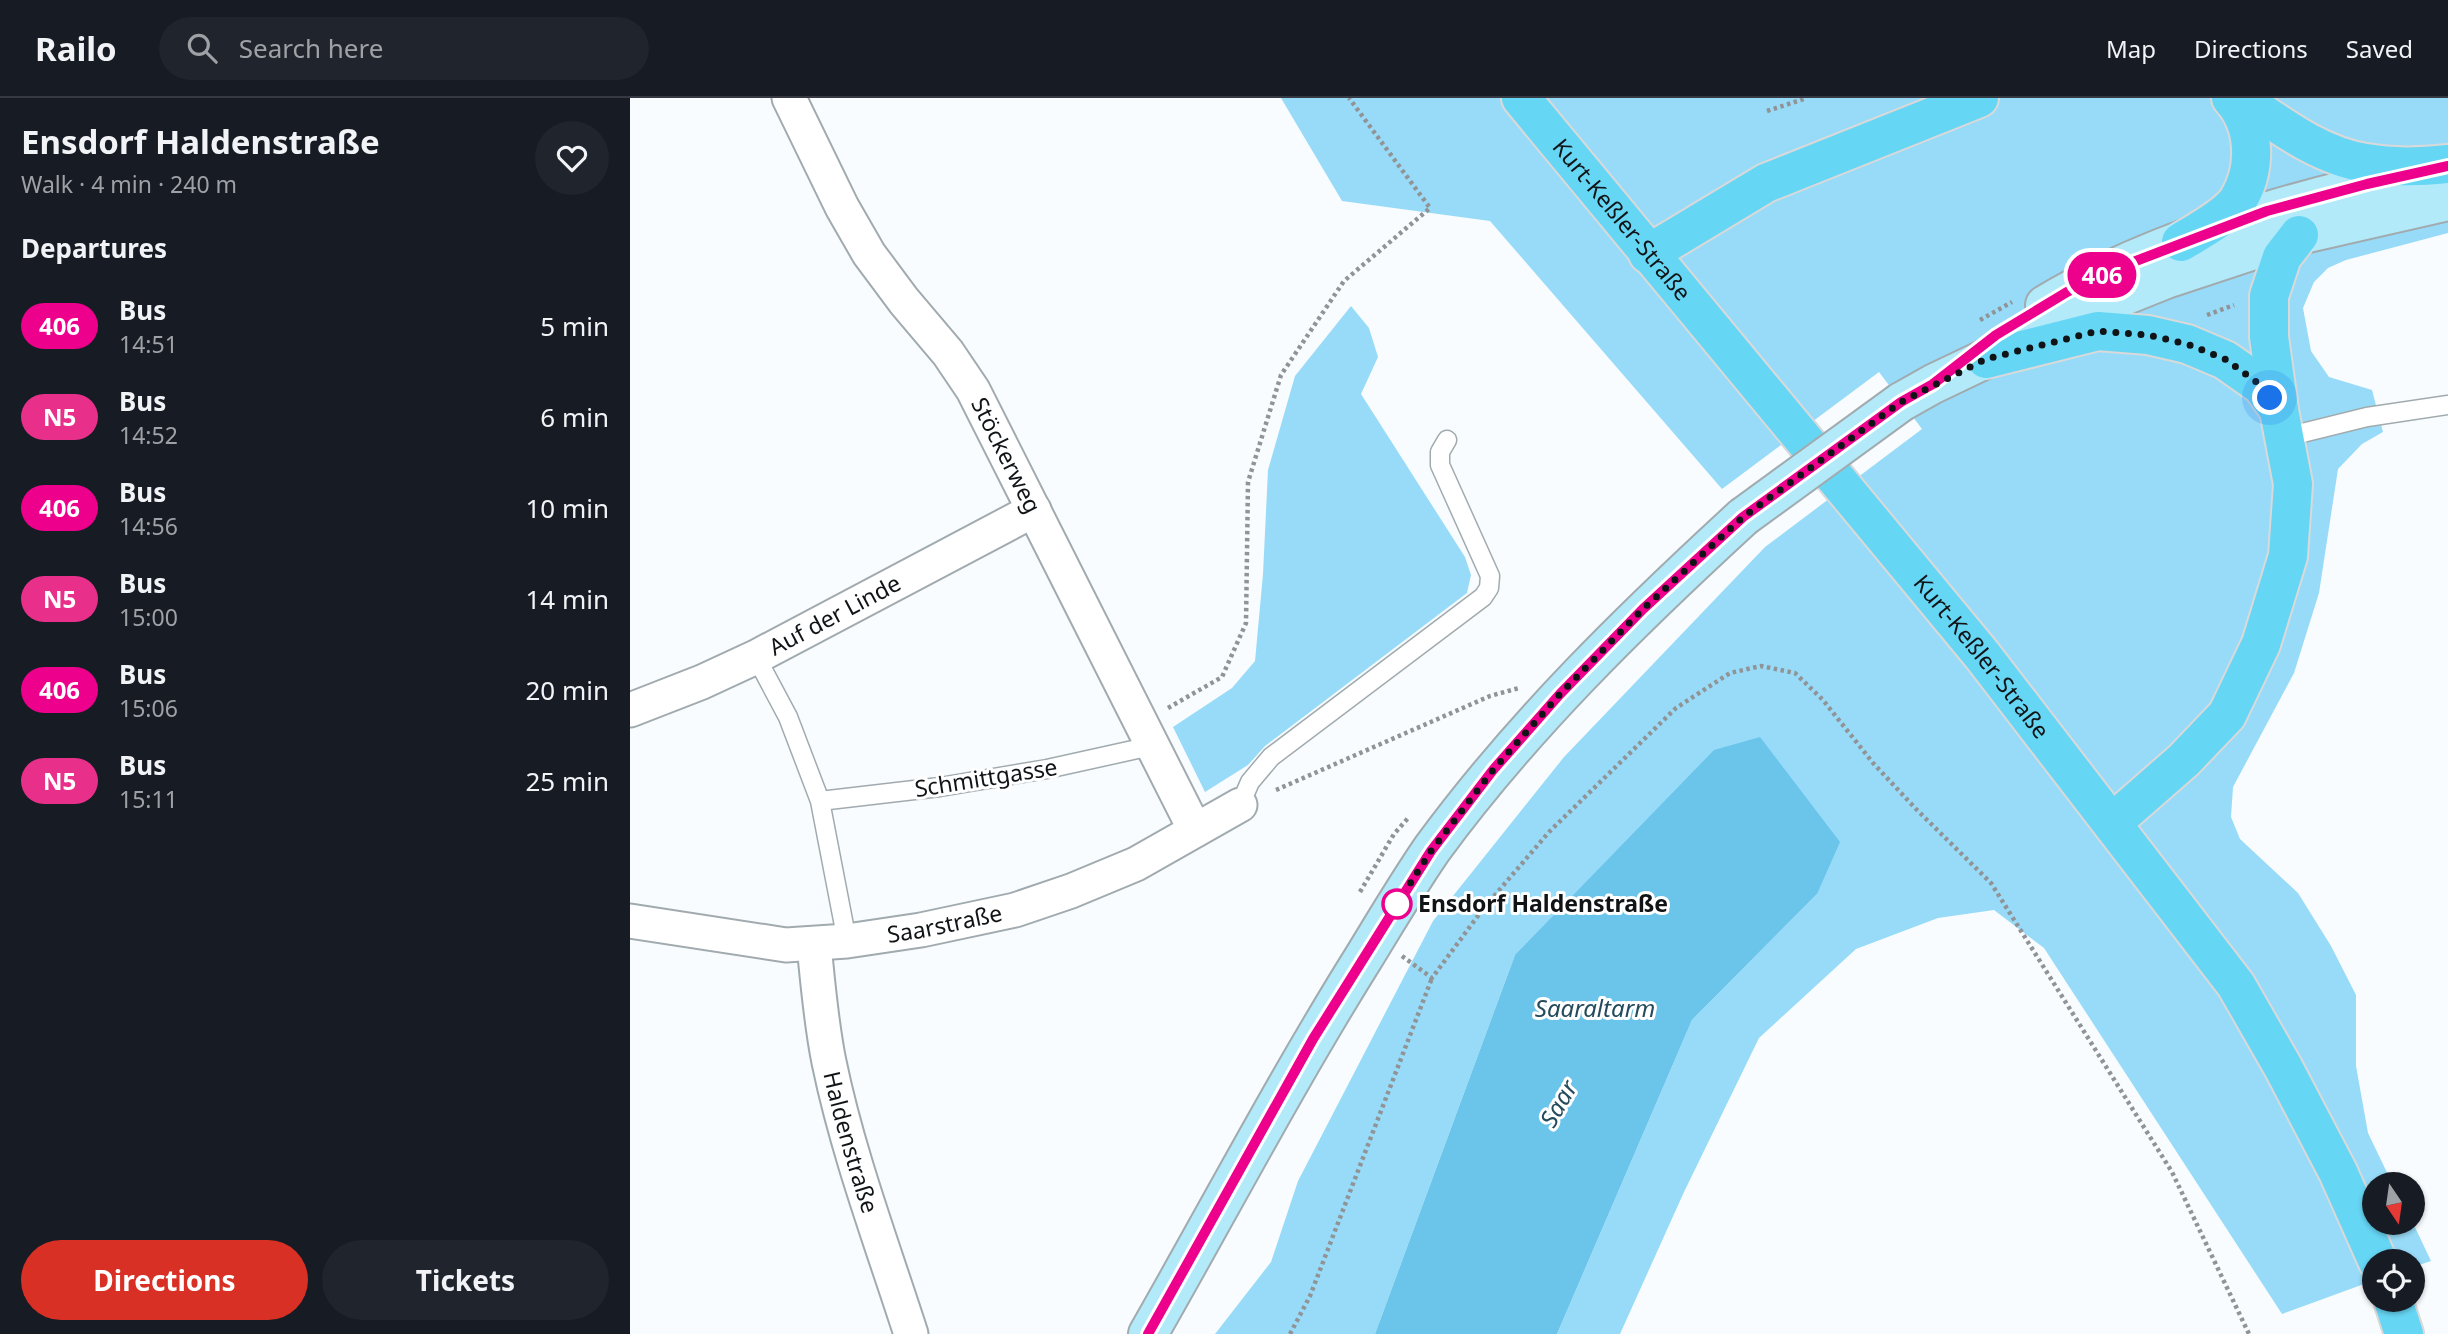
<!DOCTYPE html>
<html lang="en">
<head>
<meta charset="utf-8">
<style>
	body { margin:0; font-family:"Noto Sans",sans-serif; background:#20242c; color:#f1f3f6; height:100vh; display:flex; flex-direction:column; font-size:26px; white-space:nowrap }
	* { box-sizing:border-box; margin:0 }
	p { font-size:23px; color:#9ea1a6 }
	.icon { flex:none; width:38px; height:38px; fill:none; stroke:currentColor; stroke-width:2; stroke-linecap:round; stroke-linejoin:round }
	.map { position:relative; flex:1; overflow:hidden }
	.drawer { display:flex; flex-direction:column; background:#171b24; width:630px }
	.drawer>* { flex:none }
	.badge { padding:0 14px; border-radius:23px; font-size:24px; line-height:46px }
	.needle { width:46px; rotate:167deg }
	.buttons { position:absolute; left:1732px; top:1074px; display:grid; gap:14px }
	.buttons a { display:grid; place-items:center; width:63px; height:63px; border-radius:50%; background:#171b24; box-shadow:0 2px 5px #0004; font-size:35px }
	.you { position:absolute; width:35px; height:35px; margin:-18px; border:5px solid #fff; border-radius:50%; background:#1a73e8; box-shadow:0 0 0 10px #1a73e833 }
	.map>.badge { position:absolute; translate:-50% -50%; box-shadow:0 0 0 4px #fff }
	h2 { padding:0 21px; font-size:26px; line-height:63px }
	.round { display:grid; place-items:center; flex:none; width:74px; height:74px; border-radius:37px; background:#20242c }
	.headline { display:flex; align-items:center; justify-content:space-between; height:119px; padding:0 21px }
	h1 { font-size:33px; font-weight:700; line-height:52px }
	.cta { display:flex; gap:14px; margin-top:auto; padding:14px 21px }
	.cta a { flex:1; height:80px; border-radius:42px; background:#d93025; color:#fff; font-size:28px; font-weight:700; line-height:80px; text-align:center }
	.cta a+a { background:#20242c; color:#f1f3f6 }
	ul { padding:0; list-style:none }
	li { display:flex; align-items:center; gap:21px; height:91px; padding:0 21px }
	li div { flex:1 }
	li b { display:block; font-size:26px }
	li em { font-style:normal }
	li .badge { min-width:77px; font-weight:700; text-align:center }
	header { display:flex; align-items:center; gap:42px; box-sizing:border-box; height:98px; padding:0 35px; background:#171b24; border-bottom:2px solid #363941 }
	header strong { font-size:33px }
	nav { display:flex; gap:38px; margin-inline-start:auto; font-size:24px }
	.search { width:490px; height:63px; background:#20242c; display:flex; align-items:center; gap:18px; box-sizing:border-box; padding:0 24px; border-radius:38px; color:#9ea1a6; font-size:26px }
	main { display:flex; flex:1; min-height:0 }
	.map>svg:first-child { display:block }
	.green { fill:#98dbf8 }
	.water { fill:#6bc4ea }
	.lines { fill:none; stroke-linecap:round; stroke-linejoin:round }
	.lane-casing { stroke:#a1abaf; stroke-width:21 }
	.street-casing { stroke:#a1abaf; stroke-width:37 }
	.secondary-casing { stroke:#a1abaf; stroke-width:42 }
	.primary-casing { stroke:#d9d9da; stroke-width:42 }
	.path { stroke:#919496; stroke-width:4.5; stroke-dasharray:3.5 3.5; stroke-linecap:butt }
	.lane { stroke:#fff; stroke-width:18 }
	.street { stroke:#fff; stroke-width:33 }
	.secondary { stroke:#b2eafa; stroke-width:38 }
	.primary { stroke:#66d6f5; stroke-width:38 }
	.secondary-bridge-casing { stroke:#a1abaf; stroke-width:42; stroke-linecap:butt }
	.secondary-bridge { stroke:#b2eafa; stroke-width:38 }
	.line-casing { stroke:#fff; stroke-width:16 }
	.line { stroke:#ec008c; stroke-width:10 }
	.walk { stroke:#111416; stroke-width:7; stroke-dasharray:0 12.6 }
	.stop-dot { fill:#fff; stroke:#ec008c; stroke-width:3.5 }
	.labels { text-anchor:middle; stroke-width:6; stroke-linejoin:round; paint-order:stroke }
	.street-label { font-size:23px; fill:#111416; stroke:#fff }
	.stop-label { font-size:23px; font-weight:bold; fill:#111416; stroke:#fff; text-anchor:start }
	.water-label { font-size:24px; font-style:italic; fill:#244b5b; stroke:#fff }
</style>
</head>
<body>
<header>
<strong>Railo</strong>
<div class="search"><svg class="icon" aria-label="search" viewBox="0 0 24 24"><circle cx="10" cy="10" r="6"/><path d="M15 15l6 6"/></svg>Search here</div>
<nav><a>Map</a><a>Directions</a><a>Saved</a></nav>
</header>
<main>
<section class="drawer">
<div class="headline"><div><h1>Ensdorf Haldenstraße</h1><p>Walk · 4 min · 240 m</p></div><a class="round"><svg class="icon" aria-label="heart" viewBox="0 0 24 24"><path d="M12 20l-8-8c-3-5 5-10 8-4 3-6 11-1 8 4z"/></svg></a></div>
<h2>Departures</h2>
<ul>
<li><span class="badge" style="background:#ec008c;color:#fff">406</span><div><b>Bus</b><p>14:51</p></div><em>5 min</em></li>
<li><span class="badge" style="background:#e8308a;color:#fff">N5</span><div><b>Bus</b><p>14:52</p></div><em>6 min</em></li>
<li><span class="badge" style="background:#ec008c;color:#fff">406</span><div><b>Bus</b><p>14:56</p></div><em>10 min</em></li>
<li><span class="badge" style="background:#e8308a;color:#fff">N5</span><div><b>Bus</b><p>15:00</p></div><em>14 min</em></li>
<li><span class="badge" style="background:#ec008c;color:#fff">406</span><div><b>Bus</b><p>15:06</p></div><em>20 min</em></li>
<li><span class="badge" style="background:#e8308a;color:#fff">N5</span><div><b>Bus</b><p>15:11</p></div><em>25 min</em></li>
</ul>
<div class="cta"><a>Directions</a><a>Tickets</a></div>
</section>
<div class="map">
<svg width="1818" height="1236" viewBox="0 0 1818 1236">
	<rect width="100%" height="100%" fill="#f8fcfe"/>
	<path class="green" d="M651 0H1818V135L1716 162 1698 170 1684 184 1673 210 1681 253 1699 279 1742 292 1753 334 1732 346 1708 371 1689 495 1664 575 1603 689 1601 719 1610 741 1668 795 1701 848 1726 897V968L1738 1035 1763 1087H1745V1125H1783L1801 1163 1783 1169V1164H1745V1182L1652 1216 1414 850 1364 812 1308 820 1226 851 1129 940 1054 1094 990 1236H927L1062 922 1187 796 885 857 745 1236H585L641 1164 668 1083 803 823 934 659 1135 449 1292 331 1249 274 1092 391 860 123 712 103Z
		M721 208 739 230 748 259 731 296 835 459 841 477 837 495 635 648 618 667 575 694 543 629 602 590 625 563 633 476 638 372 665 278Z"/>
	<path class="water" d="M1130 639 1210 744 1187 796 1062 922 927 1236H745L885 857 1084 652Z"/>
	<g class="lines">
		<defs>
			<path id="lane" d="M1656 339 1737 319 1818 307
				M126 559 158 619 190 703 217 843
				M190 703 310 689 417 671 521 648
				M610 707 620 684 641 659 853 499 859 490 860 478 810 367V354L817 342"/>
			<g id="street">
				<path id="s1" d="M159 0 212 109 239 156 274 203 318 255 343 292 565 732"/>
				<path id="s2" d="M0 612 72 584 126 559 404 412"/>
				<path id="s3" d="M0 823 156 847 217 843 291 832 385 812 441 793 506 766 610 707"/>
				<path id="s4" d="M184 847C188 886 191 925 199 964 218 1056 252 1146 281 1236"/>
			</g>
			<path id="secondary" d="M1415 207C1524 141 1668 101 1792 74
				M1271 304 1303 286 1456 213 1536 181 1669 137 1818 103
				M518 1236C590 1110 657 982 734 859 756 823 778 786 802 751 892 628 1001 522 1113 419"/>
			<g id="primary">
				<path id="s5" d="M891 0 1352 557 1606 887 1653 969 1708 1074 1748 1164"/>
				<path d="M1610 0C1648 26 1689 58 1736 65 1763 70 1790 69 1818 66"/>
				<path d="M1551 144C1567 134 1598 118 1608 102 1627 71 1626 27 1601 0"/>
				<path d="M1018 156 1136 85 1349 0"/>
				<path d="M1356 261 1468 233 1518 237 1557 246 1595 262 1632 288 1649 312"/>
				<path d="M1482 725 1554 662 1597 617 1631 546 1658 458 1663 386 1649 312 1639 239V198L1652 159 1669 137"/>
				<path d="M1763 1202 1774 1236"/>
			</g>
		</defs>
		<use href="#lane" class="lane-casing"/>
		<use href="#street" class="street-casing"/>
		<use href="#secondary" class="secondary-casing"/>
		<use href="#primary" class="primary-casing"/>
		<path class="path" d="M1137 13 1177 0
			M1577 217 1604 207
			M1350 222 1382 204
			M538 610 592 579 616 525 618 384 651 277 714 183 800 110 719 0
			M646 692 860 598 889 590
			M730 794 764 736 779 719
			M772 858 802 880 853 811 919 734 1046 610 1100 575 1131 568 1165 575 1193 602 1243 665 1286 711 1361 785 1542 1074 1619 1236
			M660 1236 680 1198 802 880"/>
		<use href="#lane" class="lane"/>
		<use href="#street" class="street"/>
		<use href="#secondary" class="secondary"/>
		<use href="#primary" class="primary"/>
		<defs>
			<path id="secondary-bridge" d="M1113 419 1271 304"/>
		</defs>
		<use href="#secondary-bridge" class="secondary-bridge-casing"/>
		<use href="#secondary-bridge" class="secondary-bridge"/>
	</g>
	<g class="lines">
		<defs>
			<path id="line" d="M518 1236 683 941 801 753 863 672 930 596 1013 511 1113 419 1271 304 1303 286 1366 237 1437 194 1490 169 1637 113 1737 86 1818 68"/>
		</defs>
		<use href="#line" class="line-casing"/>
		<use href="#line" class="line"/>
		<path class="walk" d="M767 806 801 753 863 672 930 596 1013 511 1113 419 1271 304 1356 261 1468 233 1518 237 1557 246 1595 261 1632 288 1640 300"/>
	</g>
	<circle class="stop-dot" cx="767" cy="806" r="14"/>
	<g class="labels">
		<g class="street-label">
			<text dy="8" stroke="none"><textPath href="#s5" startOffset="158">Kurt-Keßler-Straße</textPath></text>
			<text dy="8" stroke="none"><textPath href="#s1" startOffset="420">Stöckerweg</textPath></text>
			<text dy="8" stroke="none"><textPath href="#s2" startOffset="226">Auf der Linde</textPath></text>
			<text dy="8" stroke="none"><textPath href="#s5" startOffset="724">Kurt-Keßler-Straße</textPath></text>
			<text transform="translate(356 680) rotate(-9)" y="8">Schmittgasse</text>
			<text dy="8" stroke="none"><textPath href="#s3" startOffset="318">Saarstraße</textPath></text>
			<text dy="8" stroke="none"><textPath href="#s4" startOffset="201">Haldenstraße</textPath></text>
		</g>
		<g class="stop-label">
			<text x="788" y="814">Ensdorf Haldenstraße</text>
		</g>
		<g class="water-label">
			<text x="965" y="919">Saaraltarm</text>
			<text transform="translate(929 1006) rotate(-60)" y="8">Saar</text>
		</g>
	</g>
</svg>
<div class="buttons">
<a><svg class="needle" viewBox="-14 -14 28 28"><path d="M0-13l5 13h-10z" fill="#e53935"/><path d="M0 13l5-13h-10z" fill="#9ea1a6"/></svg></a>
<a><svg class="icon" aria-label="locate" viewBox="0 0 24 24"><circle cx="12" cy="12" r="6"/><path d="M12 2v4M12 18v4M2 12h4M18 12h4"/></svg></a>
</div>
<div class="you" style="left:1640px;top:300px"></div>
<b class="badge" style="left:1472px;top:177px;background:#ec008c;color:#fff">406</b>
</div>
</main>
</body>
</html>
